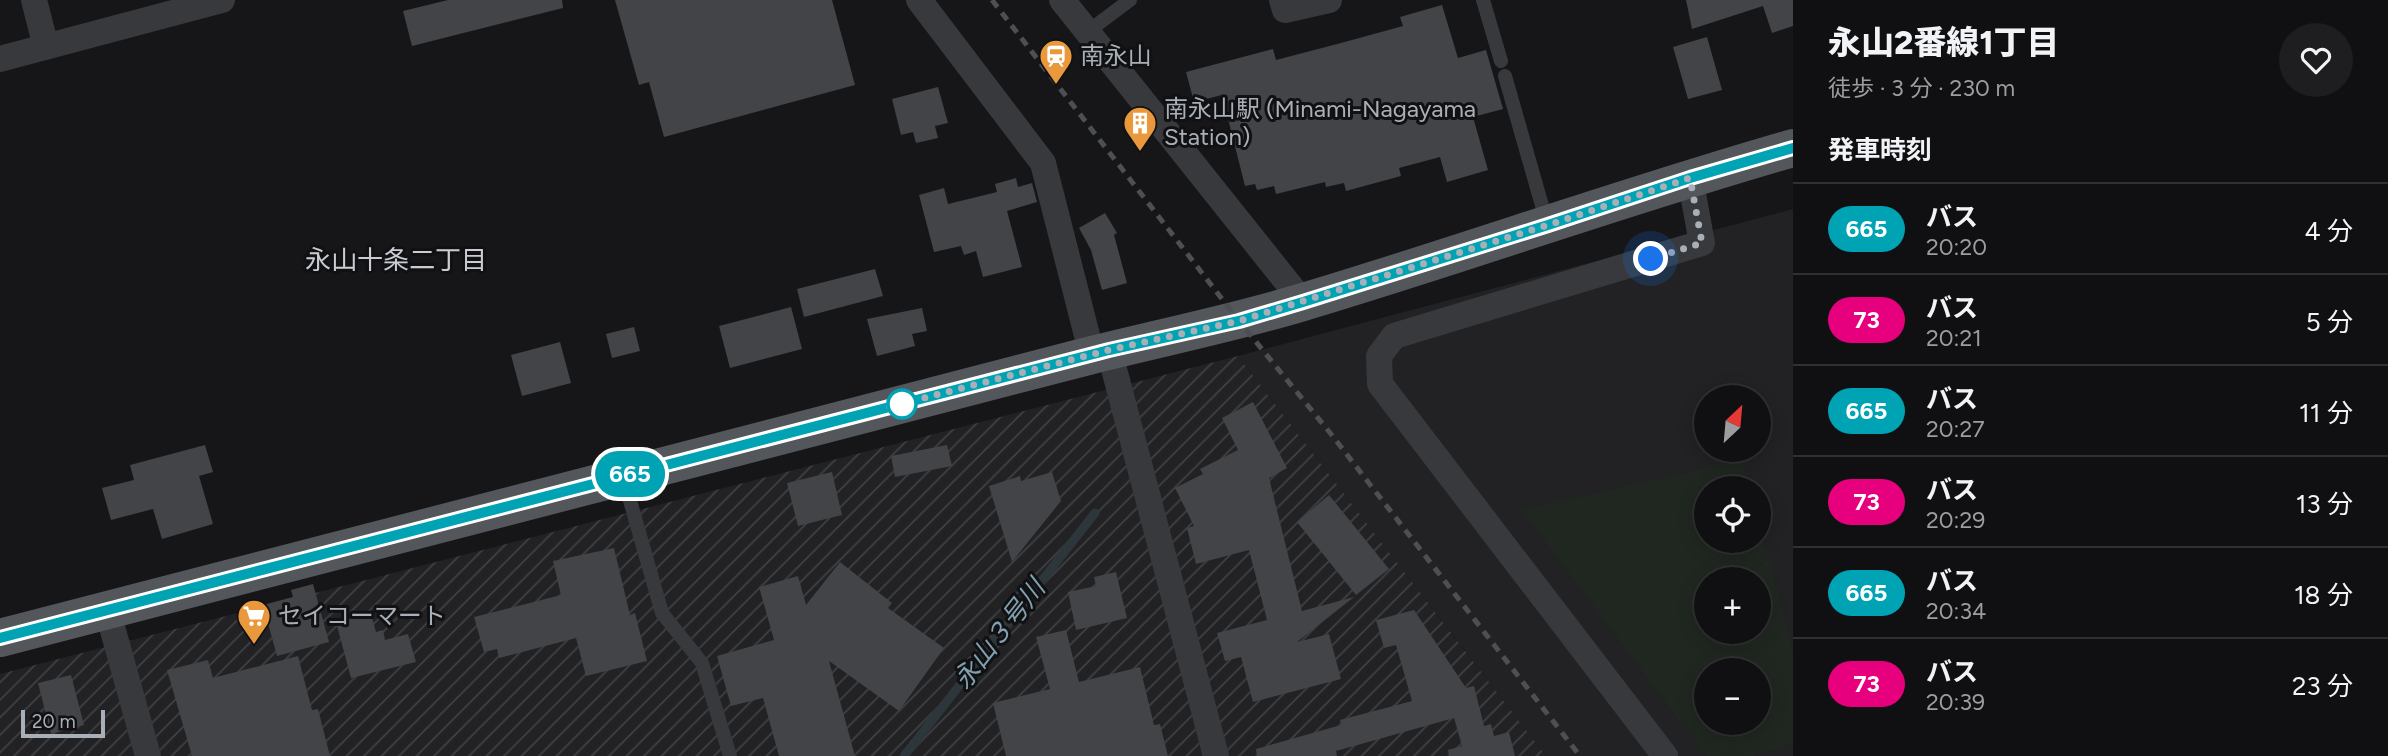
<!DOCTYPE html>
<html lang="ja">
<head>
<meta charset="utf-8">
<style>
	body { margin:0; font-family:Figtree,"Noto Sans JP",sans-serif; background:#1e1e20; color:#f1f3f6; height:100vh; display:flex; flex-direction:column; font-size:26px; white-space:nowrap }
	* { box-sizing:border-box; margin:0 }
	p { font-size:23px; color:#9c9d9f }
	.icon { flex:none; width:38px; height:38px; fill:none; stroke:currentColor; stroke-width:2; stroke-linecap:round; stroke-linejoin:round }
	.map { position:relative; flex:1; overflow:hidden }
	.details { display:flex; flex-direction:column; background:#101012; width:595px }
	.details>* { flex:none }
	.badge { padding:0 14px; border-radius:23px; font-size:24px; line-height:46px }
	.needle { width:46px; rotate:26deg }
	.fabs { position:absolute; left:1694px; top:385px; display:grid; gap:14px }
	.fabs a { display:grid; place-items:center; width:77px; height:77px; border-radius:50%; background:#101012; box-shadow:0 4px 18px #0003,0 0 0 2px #303032; font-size:35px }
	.scale { position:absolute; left:21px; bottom:18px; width:84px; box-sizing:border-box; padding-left:7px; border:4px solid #a8afb7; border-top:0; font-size:19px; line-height:24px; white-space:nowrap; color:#a8afb7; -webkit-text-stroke:5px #111113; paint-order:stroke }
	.you { position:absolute; width:35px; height:35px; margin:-18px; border:5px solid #fff; border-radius:50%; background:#1a73e8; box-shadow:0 0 0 10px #1a73e833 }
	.map>.badge { position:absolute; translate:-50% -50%; box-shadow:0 0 0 4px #fff }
	h2 { padding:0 35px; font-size:26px; line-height:63px }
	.round { display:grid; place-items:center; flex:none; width:74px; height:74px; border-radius:37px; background:#1e1e20 }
	.head { display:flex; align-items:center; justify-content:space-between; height:119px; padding:0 35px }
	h1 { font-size:33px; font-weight:800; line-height:52px }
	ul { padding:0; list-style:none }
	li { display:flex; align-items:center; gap:21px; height:91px; padding:0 35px; border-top:2px solid #303032 }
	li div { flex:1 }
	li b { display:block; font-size:26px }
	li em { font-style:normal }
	li .badge { min-width:77px; font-weight:700; text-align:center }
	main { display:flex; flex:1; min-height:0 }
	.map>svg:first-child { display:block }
	.built { fill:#222224; fill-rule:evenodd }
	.industrial { fill:url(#industrial-furrows) }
	.park { fill:#202720; fill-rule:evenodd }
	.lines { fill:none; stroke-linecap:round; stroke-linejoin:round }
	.stream { stroke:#2c363b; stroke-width:9 }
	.building { fill:#424447 }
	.lane { stroke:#37393c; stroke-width:14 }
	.street { stroke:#37393c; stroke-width:26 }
	.primary { stroke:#53565b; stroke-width:38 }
	.rail { stroke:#4c4f53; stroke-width:5; stroke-dasharray:9 7; stroke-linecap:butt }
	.line-casing { stroke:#fff; stroke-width:16 }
	.line { stroke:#00a3b4; stroke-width:10 }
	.walk { stroke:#a8afb7; stroke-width:7; stroke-dasharray:0 12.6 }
	.stop-dot { fill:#fff; stroke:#00a3b4; stroke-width:3.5 }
	.labels { text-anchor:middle; stroke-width:6; stroke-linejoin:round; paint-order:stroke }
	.poi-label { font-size:24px; fill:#a8afb7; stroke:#111113; text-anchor:start }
	.neighbourhood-label { font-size:26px; fill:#c9cdd3; stroke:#111113 }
	.water-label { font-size:26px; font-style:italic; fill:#81a1b0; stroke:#111113 }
</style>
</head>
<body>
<main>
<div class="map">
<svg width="1793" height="756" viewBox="0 0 1793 756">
	<defs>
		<pattern id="industrial-furrows" width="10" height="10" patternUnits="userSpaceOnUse" patternTransform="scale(1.75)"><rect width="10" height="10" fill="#222224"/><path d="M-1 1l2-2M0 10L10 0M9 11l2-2" fill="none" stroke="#3f4042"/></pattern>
	</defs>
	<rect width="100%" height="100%" fill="#161618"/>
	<path class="built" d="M1793 209V756H1546L1238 356ZM1706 397H1759V450H1706ZM1706 488H1759V541H1706ZM1706 579H1759V632H1706ZM1706 670H1759V723H1706Z"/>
	<path class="industrial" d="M1238 356 1546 756H0V674Z"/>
	<path class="park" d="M1742 460 1749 488H1706V541H1759V524L1793 651V744L1752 756H1706L1522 510ZM1706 579H1759V632H1706ZM1706 670H1759V723H1706Z"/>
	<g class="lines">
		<path class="stream" d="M904 756 1095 513"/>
	</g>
	<path class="building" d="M448 0H562L563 8 412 46 403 11Z
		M615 0H832L855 85 664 137 649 82 639 85Z
		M1686 0H1793V26L1772 33 1763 6 1692 29Z
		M1442 5 1458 58 1486 50 1503 109 1473 117 1488 170 1447 182 1440 157 1399 168 1401 176 1346 191 1344 183 1326 187 1325 182 1276 194 1274 186 1257 190 1255 184 1245 186 1222 95 1194 102 1186 72 1273 49 1276 60 1341 43 1403 26 1400 17Z
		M1707 37 1722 90 1688 99 1673 47Z
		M938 87 948 123 935 126 938 138 916 143 913 132 901 135 892 99Z
		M1016 178 1018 187 1032 183 1037 202 1007 211 1022 267 983 277 976 251 964 255 961 246 934 252 919 195 944 188 948 204 997 192 995 184Z
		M1105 213 1117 233 1114 235 1127 283 1102 290 1091 250 1079 228Z
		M875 269 883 296 804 317 797 289Z
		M791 307 802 349 730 368 719 326Z
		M922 308 927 331 912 334 915 346 877 356 867 319Z
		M634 327 640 351 612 358 606 334Z
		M560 342 571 383 522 396 511 355Z
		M1253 402 1287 468 1269 478 1302 611 1354 597 1297 642 1329 634 1341 679 1253 702 1241 657 1225 661 1217 633 1267 620 1249 550 1196 564 1187 528 1194 526 1175 488 1203 474 1200 469 1238 450 1222 418Z
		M205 445 213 472 199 476 213 524 162 539 153 509 111 520 102 488 134 480 130 465Z
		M947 445 952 466 895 477 891 456Z
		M832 472 842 515 798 526 787 483Z
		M1052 472 1061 501 1012 562 989 486 1020 476 1021 481Z
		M1329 495 1389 569 1356 595 1297 522Z
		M614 548 630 615 635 613 647 661 586 676 576 638 499 658 497 649 484 652 474 617 561 595 553 561Z
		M840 562 892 603 888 608 944 648 899 711 829 661 855 756H779L763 698 731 706 717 656 774 640 759 587 798 576 806 605Z
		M1116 572 1127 618 1076 630 1068 592 1096 586 1094 577Z
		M313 584 329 642 277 656 263 605 293 597 291 590Z
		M1414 610 1466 688 1474 686 1484 726 1491 724 1494 736 1509 732 1515 756H1449L1448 750 1462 746 1454 718 1336 751 1337 756H1257L1256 749 1341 725 1340 720 1412 701 1396 645 1384 648 1376 620Z
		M371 614 376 632 383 630 385 640 408 634 416 662 351 678 336 622Z
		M1066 630 1079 682 1140 667 1154 725 1160 724 1168 756H1006L993 703 1050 689 1036 637Z
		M298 656 312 710 318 709 330 756H192L167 670 208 660 213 678Z
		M71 675 84 725 51 734 38 683Z"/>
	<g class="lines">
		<path class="lane" d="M1483 0 1501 61
			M1086 33 1130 0
			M1505 76 1547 223
			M623 476 662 613 702 663 730 756"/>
		<path class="street" d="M34 0 46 47
			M919 0 1043 163 1092 355
			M1062 0 1303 302
			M1282 0 1285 10 1329 0
			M0 59 222 0
			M1109 350 1216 756
			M107 609 148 756
			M1665 756 1380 384 1379 356 1394 336 1702 243 1690 178"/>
		<path class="primary" d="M0 638 1092 355C1163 337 1234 323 1303 302 1467 253 1628 195 1793 148"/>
		<path class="rail" d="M992 0 1239 321 1331 434 1580 756"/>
	</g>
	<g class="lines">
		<defs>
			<path id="line" d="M0 638 1109 350 1239 321 1303 302 1548 225 1690 178 1793 148"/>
		</defs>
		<use href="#line" class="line-casing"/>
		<use href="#line" class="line"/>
		<path class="walk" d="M902 404 889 407 1109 350 1239 321 1548 225 1690 178 1702 243 1651 259"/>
	</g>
	<defs>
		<symbol id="station-pin" viewBox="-11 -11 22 30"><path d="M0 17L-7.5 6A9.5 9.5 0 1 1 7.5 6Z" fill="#ea983c" stroke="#111113"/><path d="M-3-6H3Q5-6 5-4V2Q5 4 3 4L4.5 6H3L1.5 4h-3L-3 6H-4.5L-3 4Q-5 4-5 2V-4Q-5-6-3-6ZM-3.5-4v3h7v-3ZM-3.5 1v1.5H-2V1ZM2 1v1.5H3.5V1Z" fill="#fff"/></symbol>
		<symbol id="building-pin" viewBox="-11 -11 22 30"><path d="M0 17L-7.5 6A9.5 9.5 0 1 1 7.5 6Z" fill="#ea983c" stroke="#111113"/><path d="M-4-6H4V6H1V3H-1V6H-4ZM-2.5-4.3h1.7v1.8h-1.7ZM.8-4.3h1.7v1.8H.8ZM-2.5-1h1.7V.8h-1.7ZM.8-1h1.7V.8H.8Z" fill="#fff"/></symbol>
		<symbol id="supermarket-pin" viewBox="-11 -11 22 30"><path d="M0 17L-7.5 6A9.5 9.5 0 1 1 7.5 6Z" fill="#ea983c" stroke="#111113"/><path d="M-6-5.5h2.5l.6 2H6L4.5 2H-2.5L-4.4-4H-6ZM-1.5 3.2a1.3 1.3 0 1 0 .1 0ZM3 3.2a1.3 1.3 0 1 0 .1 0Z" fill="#fff"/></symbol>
	</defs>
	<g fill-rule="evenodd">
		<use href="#station-pin" x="1037" y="37" width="38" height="52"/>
		<use href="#building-pin" x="1121" y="104" width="38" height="52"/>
		<use href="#supermarket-pin" x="235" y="597" width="38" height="52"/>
	</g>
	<circle class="stop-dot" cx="902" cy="404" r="14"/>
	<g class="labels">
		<g class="poi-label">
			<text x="1080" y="64">南永山</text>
			<text x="1164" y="117">南永山駅 (Minami-Nagayama<tspan x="1164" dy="28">Station)</tspan></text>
			<text x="278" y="624">セイコーマート</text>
		</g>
		<g class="neighbourhood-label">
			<text x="396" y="269">永山十条二丁目</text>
		</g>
		<g class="water-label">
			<text transform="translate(999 634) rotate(-52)" y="9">永山３号川</text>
		</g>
	</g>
</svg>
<div class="fabs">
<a><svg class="needle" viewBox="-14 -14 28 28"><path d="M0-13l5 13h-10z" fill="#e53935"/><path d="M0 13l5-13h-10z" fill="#9c9d9f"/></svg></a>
<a><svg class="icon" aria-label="locate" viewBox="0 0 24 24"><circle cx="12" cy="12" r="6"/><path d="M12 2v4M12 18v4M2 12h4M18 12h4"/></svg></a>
<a>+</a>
<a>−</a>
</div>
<div class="scale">20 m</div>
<div class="you" style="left:1651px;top:259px"></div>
<b class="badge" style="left:630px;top:474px;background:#00a3b4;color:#fff">665</b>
</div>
<section class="details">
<div class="head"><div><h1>永山2番線1丁目</h1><p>徒歩 · 3 分 · 230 m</p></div><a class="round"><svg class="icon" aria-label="heart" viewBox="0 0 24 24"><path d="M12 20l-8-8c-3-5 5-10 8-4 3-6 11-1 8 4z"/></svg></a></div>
<h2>発車時刻</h2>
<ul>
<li><span class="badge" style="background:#00a3b4;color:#fff">665</span><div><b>バス</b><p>20:20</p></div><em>4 分</em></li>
<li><span class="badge" style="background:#e6007e;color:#fff">73</span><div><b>バス</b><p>20:21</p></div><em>5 分</em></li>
<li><span class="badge" style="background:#00a3b4;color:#fff">665</span><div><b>バス</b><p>20:27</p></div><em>11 分</em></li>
<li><span class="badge" style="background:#e6007e;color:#fff">73</span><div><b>バス</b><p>20:29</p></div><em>13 分</em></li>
<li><span class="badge" style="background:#00a3b4;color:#fff">665</span><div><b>バス</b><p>20:34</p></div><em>18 分</em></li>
<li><span class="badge" style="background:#e6007e;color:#fff">73</span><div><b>バス</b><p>20:39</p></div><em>23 分</em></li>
</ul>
</section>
</main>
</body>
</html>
